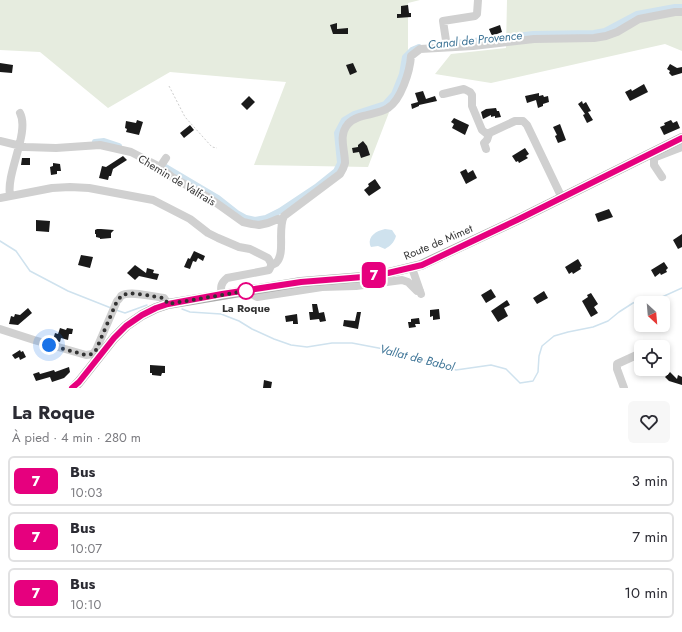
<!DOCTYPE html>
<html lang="fr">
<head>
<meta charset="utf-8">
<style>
	body { margin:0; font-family:Jost,sans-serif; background:#f7f7f7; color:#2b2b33; height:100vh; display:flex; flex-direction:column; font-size:15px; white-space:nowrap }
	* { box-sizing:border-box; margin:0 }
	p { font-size:13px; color:#7c7c81 }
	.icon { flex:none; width:22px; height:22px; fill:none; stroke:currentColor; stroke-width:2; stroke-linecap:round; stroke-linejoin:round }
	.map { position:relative; height:388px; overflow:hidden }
	.drawer { display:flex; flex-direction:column; background:#fff; flex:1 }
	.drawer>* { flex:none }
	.badge { padding:0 8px; border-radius:6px; font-size:14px; line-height:26px }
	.needle { width:26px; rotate:154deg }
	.tools { position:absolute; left:634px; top:296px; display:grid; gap:8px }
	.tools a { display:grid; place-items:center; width:36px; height:36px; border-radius:6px; background:#fff; box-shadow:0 2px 6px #0003; font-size:20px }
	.you { position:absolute; width:20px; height:20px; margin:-10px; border:3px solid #fff; border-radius:50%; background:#1a73e8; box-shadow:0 0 0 6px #1a73e833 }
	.map>.badge { position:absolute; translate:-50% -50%; box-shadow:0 0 0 2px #fff }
	.round { display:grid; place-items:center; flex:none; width:42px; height:42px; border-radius:6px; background:#f7f7f7 }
	.head { display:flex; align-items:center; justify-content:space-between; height:68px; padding:0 12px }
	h1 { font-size:19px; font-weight:700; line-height:30px }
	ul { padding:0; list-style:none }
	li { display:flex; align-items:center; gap:12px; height:50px; margin:0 8px 6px; padding:0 4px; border:2px solid #e1e1e2; border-radius:6px }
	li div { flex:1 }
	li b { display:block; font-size:15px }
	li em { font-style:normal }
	li .badge { min-width:44px; font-weight:700; text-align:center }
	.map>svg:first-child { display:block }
	.green { fill:#e6ecdf }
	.water { fill:#cfe2ee }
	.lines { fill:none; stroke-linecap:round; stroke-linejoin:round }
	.stream { stroke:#cfe2ee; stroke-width:1.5 }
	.canal { stroke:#cfe2ee; stroke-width:6 }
	.building { fill:#1a1a1a }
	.path { stroke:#cdcdcd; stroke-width:1; stroke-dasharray:2 2; stroke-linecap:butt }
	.minor { stroke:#d0d0d0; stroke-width:8 }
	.major { stroke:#ababab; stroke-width:10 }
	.line-casing { stroke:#fff; stroke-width:9 }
	.line { stroke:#e6007e; stroke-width:6 }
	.walk { stroke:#333; stroke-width:4; stroke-dasharray:0 7.2 }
	.stop-dot { fill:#fff; stroke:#e6007e; stroke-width:2 }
	.labels { text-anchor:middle; stroke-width:4; stroke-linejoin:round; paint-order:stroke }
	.street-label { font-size:11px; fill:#333; stroke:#fff }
	.stop-label { font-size:11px; font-weight:bold; fill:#333; stroke:#fff }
	.water-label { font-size:12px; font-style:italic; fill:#3f7597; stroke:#fff }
</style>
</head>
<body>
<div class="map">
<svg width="682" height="388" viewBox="0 0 682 388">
	<rect width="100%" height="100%" fill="#fff"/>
	<path class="green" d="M0 0H420L408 3V63L368 167 254 165 286 82 170 72 108 108 40 52 0 50Z
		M507 0H682V51L665 44 491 83 435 74 451 54 506 48Z"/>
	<path class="water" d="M385 229 392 230 396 236C394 243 390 246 385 249L378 246 371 247 370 245C368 236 376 231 385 229Z"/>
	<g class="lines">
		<path class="stream" d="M0 241 16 251 30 271 68 291 111 308
			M182 309 190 312 221 314 239 321 252 329 274 339 291 345 307 347 332 343H352L389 350 416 359 439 363 456 370 491 365 506 369 520 383 533 381 538 372 539 356 542 346 554 336 568 332 593 327 608 321 619 312 633 303 646 298 662 297 682 288
			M116 310 125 313 147 305"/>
		<path class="canal" d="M448 44 533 34 594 33 605 31 637 14 675 7H682
			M95 142 104 141 119 146
			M164 166 218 198 237 213 246 218 255 220 266 218 280 211 316 187 336 171 340 163 337 133 344 120 354 114 385 104 394 94 402 74 405 57 412 50 419 47"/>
	</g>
	<path class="building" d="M408 5 409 13H411V17L397 18V14H401V6Z
		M337 23V29L348 28V34H333L330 25Z
		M500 25 502 32 492 36 489 29Z
		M0 63 13 65 12 73 0 72Z
		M353 63 357 72 350 75 346 65Z
		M670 64 677 68 682 67V73L672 76 669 73 670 71 667 69Z
		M644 84 648 92 630 101 625 92 631 89 632 91Z
		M423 91 426 99 435 96 437 101 419 105V106L412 109 411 104 418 102 415 93Z
		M539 93V96L543 95 544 97 548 96 549 102 543 104V106L538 108 536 100 527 103 525 96Z
		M249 96 255 102 247 110 241 104Z
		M582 101 583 104 586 102 591 111 588 112 593 120 587 123 583 115 585 114 578 104Z
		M496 108 497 111H499L501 117 495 118V116L491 117V115L483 119 481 112 486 109Z
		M454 118 469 125 465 135 452 128 454 124 451 122Z
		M137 120 143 122 139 135 126 132 127 129 125 128 126 121 136 123Z
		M671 120 673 123 677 121 680 128 664 135 660 127 665 125 664 123Z
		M560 124 566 140 558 143 555 136 557 135 553 127Z
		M190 125 194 130 184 138 180 133Z
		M363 141 367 146 370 155 361 158 359 152 353 153 352 148 358 147V145Z
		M525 148 529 154 526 156 528 158 519 163 518 161 516 162 512 156Z
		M123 156 127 160 113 169 111 176H109L108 180 99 178 102 166 106 167Z
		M22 158H30V165H21Z
		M53 163 60 164 61 171H57V174L51 175 50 167 53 166Z
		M466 169 468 173 473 170 477 178 466 184 460 172Z
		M375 179 381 188 369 196 364 190 369 186 368 184Z
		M609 209 613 217 598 222 595 214Z
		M36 220 50 221 49 232 36 231Z
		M97 229H101L114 230 111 233V238L100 239V238L96 237V234H95V230Z
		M682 234V247L678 249 673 240Z
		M194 251 205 256 203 261 198 258 196 262 193 261 190 269 184 267 188 258 190 259Z
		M81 255 93 257 90 268 78 265Z
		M578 259 582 266 580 267 581 269 573 274 572 272 569 274 565 267Z
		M664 262 668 268 666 270 667 272 661 275 660 273 655 277 651 270Z
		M135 265 146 273 147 268 154 270 153 273 159 274 157 280 139 276 135 280 127 273Z
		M491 289 496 297 486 303 481 295Z
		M544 291 548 298 537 304 533 298Z
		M591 293 598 304 594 307 598 313 591 317 582 301 588 297 587 295Z
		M507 300 510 305 504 308 508 316 498 322 491 311Z
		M312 304H317L319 313 324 312 326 321 320 322 319 319 310 320 309 312H313Z
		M28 308 32 313 18 325 9 324 11 316 14 317 15 314 20 315Z
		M439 309 440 319 433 320V316L430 317V310Z
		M357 312H361L358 329 343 326 344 320 355 321Z
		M297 314 298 324H293V321L286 322 285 316Z
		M419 318 420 324H415L416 327 409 328 408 322H411V319Z
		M60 328 66 330 67 328 73 329 72 334H69L68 340 61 338 60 342 53 340 55 333 58 334Z
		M20 350 21 352 23 351 26 357 20 360 19 357 15 359 12 355Z
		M150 365 165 366V373H162L161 376 152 375V373H150Z
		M69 367 70 372 64 378 52 382 50 377 36 381 33 374 39 372 40 374 54 370 55 372Z
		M670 372 677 379 678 375 682 377V385L669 381 665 377Z
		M264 380 272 382 271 388H263Z"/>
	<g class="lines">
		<path class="path" d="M169 86 185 117 212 147 217 148"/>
		<path class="minor" d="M447 47 443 21 475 16 477 14 478 0
			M443 94 464 89 470 92 472 95V106L482 130 487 134 515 121H523L527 125 562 198
			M0 141 25 147 56 148 100 145 131 152 160 167 172 177 208 197 243 222 252 224 259 225 268 223 278 219
			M486 149 484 143 487 140 489 134
			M160 167 166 158
			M662 177 654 165V159L656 157 682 147
			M10 195C6 173 30 132 20 113
			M0 198 52 188 70 187 89 188 153 200 190 219 208 233 218 238 239 247 250 249 268 258 271 263V266L269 270 227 278C221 283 220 287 222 295
			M272 265 276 263C286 253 277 230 284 216L340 174C342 171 344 167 345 163 345 149 338 136 348 124 358 113 376 116 388 108 401 100 410 71 411 56L420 49 473 46 534 39 594 38 606 36 617 32 639 19 675 12H682
			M412 268 421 294
			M251 290 253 295 257 297 322 287 356 286 402 280 408 282 417 291H420
			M0 329 34 340 86 355 93 354 96 350 117 301C118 301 121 296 121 296 129 290 154 297 164 298L168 304
			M624 388 617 369V364L641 353"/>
		<path class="major" d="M73 388 79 382 114 338 126 326 142 315 156 308 168 304 222 295 301 282 363 277 388 273 421 265 521 218 682 138"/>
	</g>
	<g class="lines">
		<defs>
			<path id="line" d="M72 388 79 382 114 338 126 326 142 315 156 308 168 304 222 294 301 282 363 277 388 273 422 265 517 220 682 138"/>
		</defs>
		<use href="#line" class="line-casing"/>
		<use href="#line" class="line"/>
		<path class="walk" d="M49 345 86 355 93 354 96 350 117 301C118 301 121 296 121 296 129 290 154 297 164 298L168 304 246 291"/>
	</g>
	<circle class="stop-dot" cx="246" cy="291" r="8"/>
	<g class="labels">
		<g class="street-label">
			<text transform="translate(177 180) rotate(31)" y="4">Chemin de Valfrais</text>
			<text transform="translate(438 242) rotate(-23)" y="4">Route de Mimet</text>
		</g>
		<g class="stop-label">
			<text x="246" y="312">La Roque</text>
		</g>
		<g class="water-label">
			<text transform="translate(475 40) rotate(-6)" y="4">Canal de Provence</text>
			<text transform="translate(417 358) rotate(14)" y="4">Vallat de Babol</text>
		</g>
	</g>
</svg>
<div class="tools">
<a><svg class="needle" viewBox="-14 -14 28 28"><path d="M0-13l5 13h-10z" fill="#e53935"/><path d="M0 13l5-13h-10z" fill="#7c7c81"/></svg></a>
<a><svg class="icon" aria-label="locate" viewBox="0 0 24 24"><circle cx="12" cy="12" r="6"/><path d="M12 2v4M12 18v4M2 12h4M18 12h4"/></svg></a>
</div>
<div class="you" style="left:49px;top:345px"></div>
<b class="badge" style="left:374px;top:275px;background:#e6007e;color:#fff">7</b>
</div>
<section class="drawer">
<div class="head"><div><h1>La Roque</h1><p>À pied · 4 min · 280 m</p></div><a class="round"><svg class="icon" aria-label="heart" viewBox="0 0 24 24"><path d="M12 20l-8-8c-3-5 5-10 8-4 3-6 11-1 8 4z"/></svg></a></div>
<ul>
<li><span class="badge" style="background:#e6007e;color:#fff">7</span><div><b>Bus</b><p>10:03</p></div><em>3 min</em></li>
<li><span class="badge" style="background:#e6007e;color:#fff">7</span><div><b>Bus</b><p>10:07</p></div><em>7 min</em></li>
<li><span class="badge" style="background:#e6007e;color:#fff">7</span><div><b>Bus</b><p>10:10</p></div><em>10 min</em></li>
</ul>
</section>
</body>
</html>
